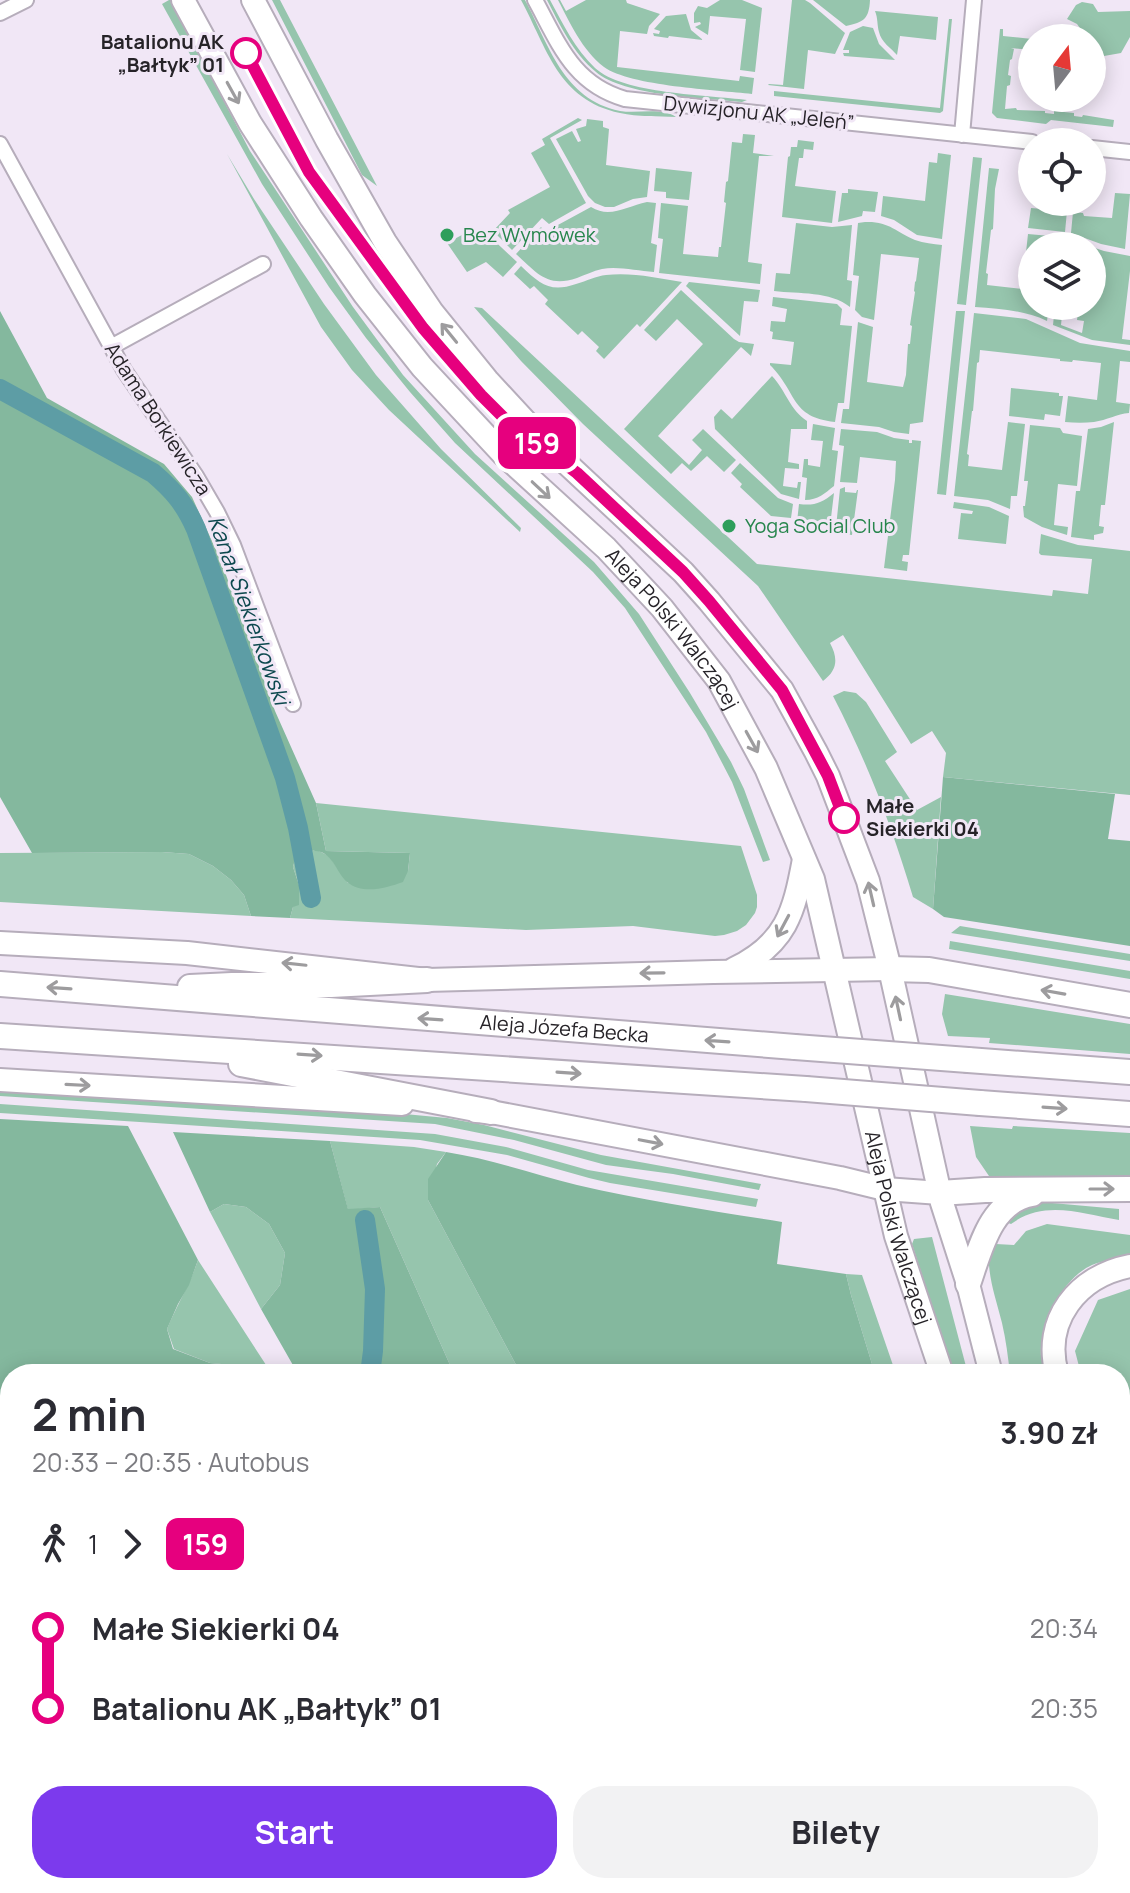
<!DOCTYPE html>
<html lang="pl">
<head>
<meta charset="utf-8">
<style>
	body { margin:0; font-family:Manrope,sans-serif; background:#f2f2f3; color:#2b2b33; height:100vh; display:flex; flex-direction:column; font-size:30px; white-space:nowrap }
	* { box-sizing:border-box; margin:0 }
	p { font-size:26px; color:#7c7c81 }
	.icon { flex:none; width:44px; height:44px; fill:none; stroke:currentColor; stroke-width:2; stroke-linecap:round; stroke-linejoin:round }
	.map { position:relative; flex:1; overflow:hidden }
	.details { position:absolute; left:0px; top:1364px; width:1130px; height:530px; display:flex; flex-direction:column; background:#fff; border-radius:32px 32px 0 0; box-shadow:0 4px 20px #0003 }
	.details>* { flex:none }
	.badge { padding:0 16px; border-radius:12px; font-size:28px; line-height:52px }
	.needle { width:52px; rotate:16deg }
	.buttons { position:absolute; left:1018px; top:24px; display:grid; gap:16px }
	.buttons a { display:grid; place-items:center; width:88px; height:88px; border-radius:50%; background:#fff; box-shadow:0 4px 20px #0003; font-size:40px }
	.map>.badge { position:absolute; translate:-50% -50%; box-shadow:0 0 0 4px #fff }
	.legs { display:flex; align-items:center; gap:12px; height:88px; padding:0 32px; font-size:26px }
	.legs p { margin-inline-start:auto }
	.summary { display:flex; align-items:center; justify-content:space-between; height:136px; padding:0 32px }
	h1 { font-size:44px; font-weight:700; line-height:60px }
	.primary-button { display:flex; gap:16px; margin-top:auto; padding:16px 32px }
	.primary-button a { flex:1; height:92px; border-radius:32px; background:#7c3aed; color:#fff; font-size:32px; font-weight:700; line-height:92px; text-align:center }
	.primary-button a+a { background:#f2f2f3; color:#2b2b33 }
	ul { padding:0 32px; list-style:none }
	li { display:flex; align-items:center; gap:28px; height:80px; font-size:30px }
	li i { display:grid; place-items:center; width:12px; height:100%; margin:0 10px; background:currentColor }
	li i::after { content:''; width:20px; height:20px; margin:-10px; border:6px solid; border-radius:50%; background:#fff }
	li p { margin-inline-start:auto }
	li:first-child i { background:linear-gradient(#0000 50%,currentColor 0) }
	li:last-child i { background:linear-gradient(currentColor 50%,#0000 0) }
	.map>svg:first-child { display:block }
	.green { fill:#96c5ad }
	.forest { fill:#84b89e }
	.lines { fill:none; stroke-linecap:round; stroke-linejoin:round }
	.canal { stroke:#5d9da5; stroke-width:20 }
	.street-casing { stroke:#b6adbb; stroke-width:18 }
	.secondary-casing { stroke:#b6adbb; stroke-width:26 }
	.primary-casing { stroke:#b6adbb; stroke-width:28 }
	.street { stroke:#fff; stroke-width:14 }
	.secondary { stroke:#fff; stroke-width:22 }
	.primary { stroke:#fff; stroke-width:24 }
	.primary-bridge-casing { stroke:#b6adbb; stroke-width:28; stroke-linecap:butt }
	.primary-bridge { stroke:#fff; stroke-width:24 }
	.oneway { stroke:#9d9c9e }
	.line-1-casing { stroke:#fff; stroke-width:18 }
	.line-1 { stroke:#e6007e; stroke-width:12 }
	.stop-1-dot { fill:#fff; stroke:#e6007e; stroke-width:4 }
	.leisure-dot { fill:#2e9e5b; stroke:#f1e7f6; stroke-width:3 }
	.labels { text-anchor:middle; stroke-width:6; stroke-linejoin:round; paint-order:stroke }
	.stop-label { font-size:20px; font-weight:bold; fill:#262328; stroke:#f1e7f6; text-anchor:end }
	.street-label { font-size:20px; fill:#262328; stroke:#f1e7f6 }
	.leisure-label { font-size:20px; fill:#27864d; stroke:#f1e7f6; text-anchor:start }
	.water-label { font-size:22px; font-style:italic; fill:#0c484e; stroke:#f1e7f6 }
</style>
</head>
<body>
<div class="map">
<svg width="1130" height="1893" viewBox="0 0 1130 1893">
	<rect width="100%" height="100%" fill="#f1e7f6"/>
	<path class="green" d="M169 0H171L250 151 353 307 403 375 475 454 594 562 639 614 690 693 731 762 744 789 770 860 763 862 732 782 706 732 625 608 593 572 455 443 410 392 366 338 329 287 262 184 162 4Z
		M272 0H280L377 186 362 175Z
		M521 0H525C549 45 563 99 620 111 638 114 661 107 676 117 658 116 638 117 620 113 558 100 547 48 521 0Z
		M547 0H550C563 24 575 49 595 68 623 94 708 95 747 100L742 102C704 98 624 96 596 72 573 53 560 25 547 0Z
		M558 0H560L566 11 586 0H626L627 3 660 14 649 26 647 34 620 31 617 67 739 81 740 76 754 78 752 94C717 90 630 86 604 67 582 50 570 23 558 0Z
		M720 0H742L762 8 755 72 740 70 746 19 710 16 708 35 695 27 701 24 700 22 694 23V13L698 6 707 8Z
		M792 0H805L810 3 845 33 835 54 808 50 804 89 768 85 769 84 783 85Z
		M813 0H870C869 19 864 22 846 26Z
		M1082 2 1093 4 1098 12 1130 11V37L1121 53 1104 56 1092 43V38H1087L1077 24 1067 19 1076 5Z
		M875 11 938 17 936 40 900 36 897 55C891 48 881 42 879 32 877 25 878 18 875 11Z
		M686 14 691 30 703 40 669 36 668 38 654 36 653 33 659 34 660 31 654 29 666 16Z
		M949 19H952L943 111 940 113 774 96V91L940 108Z
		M863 26 873 28 879 44 895 60 844 56 843 53H849V50H843L850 32Z
		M1000 29H1003V36L1032 39V50L1011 48 1014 49 1012 59 1010 60 1008 75 1011 76 1010 85 1007 86 1005 109 1016 108 1017 110 1045 111V113L1054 114V111L1074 113V116L1082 117 1083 115 1114 120 1113 127 1051 120 1046 124 997 118 992 113Z
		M578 118 582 120 550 138 586 203 549 224 542 218 512 250 493 231 510 213 508 210 550 187 531 153 545 145 542 139Z
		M587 119 603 121V127L609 129 606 165 650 171 647 197 633 199 614 207H605L595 203 588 196 556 139 572 131 578 142 581 141 576 129 586 126Z
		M743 134 755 135 753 153 774 156H759L748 262 762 264 760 284 659 273 663 239 658 238 661 203 688 206 683 254 718 257 719 247H721L726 203 724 202 726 182 728 181 732 142 742 143Z
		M798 140 814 142 813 150 804 149 803 158H799L795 186 836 191 832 223 782 217 788 157 790 156 791 147H797Z
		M938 153 951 155 942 239 917 235 894 220 881 216 883 196 925 201 929 162 937 163Z
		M227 154 254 199 324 304 376 375 441 449 521 528 520 532 389 410 352 370 321 327Z
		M973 157 982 158 966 305 957 304Z
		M656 168 692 172 689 200 666 198V192L654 191Z
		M989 168 999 169 995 189 993 229 991 230 986 273 988 274 987 285 1022 289 1028 234 1050 236 1049 246H1032V306H1049L1047 321C1024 310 1000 309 975 307Z
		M848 189 878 192 875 212 863 211 862 216 838 222 842 193H848Z
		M1115 193 1130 194 1125 249 1101 244 1071 233 1073 212 1083 213 1084 216 1112 218Z
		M647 202 656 203 651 243 657 245 654 272C637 271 618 266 602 269 593 271 585 275 577 278 547 288 537 273 516 254L541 227 545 232 591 207C610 219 627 206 647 202Z
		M1031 208 1067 211 1065 232 1028 228Z
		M865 222C889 221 896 232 915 240 924 243 933 244 942 245L923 422 910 424 909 434 894 432 879 427 841 423 843 409H849L858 322 873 327 867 382 903 387 906 375 908 344H910L912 326 910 325 915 292 914 291 915 282 916 281 919 258 881 254 874 320 862 317 855 310 859 276 853 275 858 223Z
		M796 223 832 227 852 225 847 280 852 281 850 307C830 291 799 294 774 291L776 273 790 274Z
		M473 229 477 236 485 232 517 262 503 277 486 262 467 272 447 243Z
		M1092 247 1104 251 1130 256V271L1122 339 1130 340V345L1092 340 1053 325 1055 306H1063L1061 325 1082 333 1084 321 1077 320 1079 306H1092V299L1100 298 1101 294 1097 287 1095 291H1092Z
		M521 266C540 284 550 293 576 284 587 281 596 276 606 275 631 272 658 278 682 282L640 327 637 324 604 359 596 351 599 347 582 331 578 335 545 304 548 300 534 286 530 289 514 274Z
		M689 282 760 290 758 302 744 301 740 336 686 286Z
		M681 290 734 339 739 342 754 344 751 356 741 347 658 436 689 465 702 450 692 440 703 429 736 460 724 472 707 456 691 471 682 463 671 474 624 429 703 344 677 319 656 341 644 330Z
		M773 297 837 304 842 309 840 325 852 326 844 403H838L835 422C790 417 798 393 770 365V363L791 365 794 342 772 339 773 332 770 331 771 321 785 322 787 309 772 306Z
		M474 307 482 308 757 564 1052 596 1053 590 1088 594 1092 559 1041 555 1039 553 1041 534 1078 545 1130 551V795L943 777 946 753 932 731 911 744 843 635 830 643C838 658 838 670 823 681L758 586 583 424 521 361Z
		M956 311H965L946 495 937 494Z
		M974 313 1026 319 1080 343 1130 351V362L1120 361 1116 402 1130 404 1129 413C1117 414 1107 420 1094 422 1085 423 1075 423 1065 422L1068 396 1097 400 1101 363 1073 360 1072 362 1060 361V359L980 350 979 362 977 363 973 411H972L967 454 969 455 968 466 1002 470 1008 422 1025 424 1017 496H1011L1010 509 988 500 954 496Z
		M772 376C786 391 790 410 807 421V429H791L788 462 799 464V469L785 468 783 486 797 488 798 482H801L799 499 781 494 715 429 714 417 721 409 732 419Z
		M1011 388 1059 393V396H1063L1060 416 1045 414 1044 420 1009 416Z
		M1114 422 1105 505H1101L1099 526 1104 527 1103 533 1094 535V540L1071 537 1076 491H1080L1088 429 1101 427Z
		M813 424 835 428 832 450 838 451 834 486C825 493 818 500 805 500L807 478 802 477 804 459H808V465L820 467 823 441 811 440Z
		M1030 425 1060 428 1063 433 1082 436 1077 486 1058 484 1054 525 1068 527 1067 535 1042 527 1024 517 1023 506H1025L1028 481H1024Z
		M841 429 877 432 894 438 909 440V443H912V440L921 441 909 555H903L902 561 908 562 907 571 884 568 895 480 896 461 860 457 857 483 840 482 844 446 839 445Z
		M740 463 778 498 793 504 791 518 771 516 740 487 742 484 731 473Z
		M845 487V492L856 493 857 490H858L852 535 845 534 843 527H836L840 489Z
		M834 493 830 526 822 525V522L807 520 806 523 797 522 799 504C814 506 822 503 834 493Z
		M954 502 989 507 1009 516 1006 544 958 539 961 513 972 514 973 511 953 508Z
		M844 691 856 693 866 702 897 752 885 761 917 810 941 797 933 909 913 897C891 824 868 764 833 696Z
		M316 803 741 846 757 895V907L755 913 746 925 737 931 724 935 715 936 633 926 526 930 290 918 299 885 293 867 296 855 317 850 329 856 348 883 408 871 410 853 326 851Z
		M162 852 189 854 213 866 231 880 244 895 251 916 0 902V853Z
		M960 926 1130 954V961L951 933Z
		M950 941 1130 971V979L949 949Z
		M945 994 1130 1024V1054L989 1043 990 1038 948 1036 942 1014Z
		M0 1087 362 1110 447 1118 484 1125 601 1155 761 1184 759 1190 673 1174 606 1165 514 1140 435 1124 0 1096Z
		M0 1104 435 1134 506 1147 588 1170 758 1199 756 1207 610 1183 589 1178 507 1155 420 1140 0 1113Z
		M970 1126 1012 1129 1013 1126 1130 1133V1176H989L976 1157Z
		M330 1141 414 1147 446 1152 437 1164 428 1200 521 1374H454L380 1207 348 1210Z
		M1041 1202 1119 1209V1220C1082 1214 1045 1199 1011 1224L1003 1221 1027 1206Z
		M224 1204 246 1207 269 1224 285 1253 280 1285 261 1309 210 1212Z
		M1047 1224 1130 1235V1257C1118 1259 1104 1260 1092 1265 1063 1278 1039 1324 1041 1356 1042 1361 1045 1368 1047 1374H1010C1008 1357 1006 1340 1002 1323 995 1295 985 1270 990 1241L996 1244 1014 1245 1026 1231Z
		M932 1237 968 1374H954L912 1244 914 1239Z
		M198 1260 268 1368 210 1363 174 1349 167 1329C177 1305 190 1284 198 1260Z
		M846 1274 862 1275 896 1374H875L851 1295Z
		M1130 1289V1399L1120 1398V1374H1081L1075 1351 1098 1300Z
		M1120 1439 1130 1440V1516H1121L1120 1511Z
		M0 1510 10 1511V1884H490L500 1893H0Z
		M1130 1732V1818L1120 1813V1736Z
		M1130 1858V1893H1001L1026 1884H1120V1860Z
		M576 1884H795L800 1893H580Z"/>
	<path class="forest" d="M0 311 47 398 164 464 192 497 221 561 275 711 316 803 326 851 410 853 408 871 403 882C386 888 363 895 347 882 336 872 332 851 315 851 310 850 302 854 296 855L293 867 299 885V905L293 907 290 918 251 916 244 895 231 880 213 866 189 854 162 852 32 853 0 797Z
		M943 777 1115 794 1108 839 1130 841V946L944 917 933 909Z
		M0 1119 128 1126 198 1260 189 1285 178 1304 167 1329 173 1349 210 1363 268 1368 271 1374H10V1473L0 1472Z
		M173 1132 330 1141 348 1209 380 1207 454 1374H298L261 1309 280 1285 285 1253 269 1224 246 1207 224 1204 210 1212Z
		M446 1152C491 1159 533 1174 577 1185 645 1201 714 1211 782 1222L777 1264 846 1274 851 1295 875 1374H521L428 1200V1179Z
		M0 1490 10 1491V1806L0 1860Z
		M827 1884H944L945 1886 927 1893H830Z"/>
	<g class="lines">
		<path class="canal" d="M0 389 153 473C174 491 185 504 196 529L285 778 298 828 311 898
			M365 1220 375 1289 373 1351 370 1374
			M71 1893 73 1884"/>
		<defs>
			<path id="street" d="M535 0C559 44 573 84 625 99L1032 142
				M0 13 26 0
				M962 135 974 0
				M0 144 124 370 196 476 217 512 233 545 293 704
				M1092 148 1130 152
				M111 347 263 264
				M0 1483 10 1484
				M1120 1841 1130 1838
				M516 1884 524 1893
				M970 1893 996 1884"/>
			<g id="secondary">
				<path id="s1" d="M183 0 250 123 311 218 365 295 422 367 503 454 606 548 662 608 719 681 766 768 813 879 896 1236 942 1374"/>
				<path d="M253 0 327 140 385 242 432 312 487 380 549 447 683 572 709 601 782 690 816 752 828 776 868 881 890 969 942 1203 968 1284 991 1374"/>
				<path d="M0 943 187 953 427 980 713 972 890 969"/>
				<path d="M734 969C786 944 794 913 804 859"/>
				<path d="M0 1080 402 1104"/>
				<path d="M476 1111 491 1112 840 1178 885 1189 940 1193"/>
				<path d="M1057 1374C1042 1320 1078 1276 1130 1266"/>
				<path d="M1120 1578 1130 1610"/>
				<path d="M1120 1716 1130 1713"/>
			</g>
			<g id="primary">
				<path d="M890 969 929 970 1130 1005"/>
				<path id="s2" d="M0 984 795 1047"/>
				<path d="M190 987 232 985H331L427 980"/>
				<path d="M0 1036 806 1089"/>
				<path d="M968 1060 1130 1072"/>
				<path d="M241 1064 491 1112"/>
				<path d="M980 1103 1130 1114"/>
				<path d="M940 1193 985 1190 1130 1189"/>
				<path d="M968 1284C980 1250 990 1201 1032 1194"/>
			</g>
		</defs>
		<use href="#street" class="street-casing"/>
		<use href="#secondary" class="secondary-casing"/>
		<use href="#primary" class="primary-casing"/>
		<use href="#street" class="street"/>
		<use href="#secondary" class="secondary"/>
		<use href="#primary" class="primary"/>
		<defs>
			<path id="primary-bridge" d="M795 1047 968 1060
				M806 1089 980 1103"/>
		</defs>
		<use href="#primary-bridge" class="primary-bridge-casing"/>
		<use href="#primary-bridge" class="primary-bridge"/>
	</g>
	<defs><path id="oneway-shaft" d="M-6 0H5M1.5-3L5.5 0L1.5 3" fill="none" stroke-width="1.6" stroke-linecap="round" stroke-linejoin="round" transform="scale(2)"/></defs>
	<g class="oneway">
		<use href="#oneway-shaft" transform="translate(233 93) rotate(61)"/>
		<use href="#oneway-shaft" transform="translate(449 333) rotate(-129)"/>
		<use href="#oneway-shaft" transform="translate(541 490) rotate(43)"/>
		<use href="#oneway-shaft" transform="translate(752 742) rotate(61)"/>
		<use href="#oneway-shaft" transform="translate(871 894) rotate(-103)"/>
		<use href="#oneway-shaft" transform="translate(783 926) rotate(118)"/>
		<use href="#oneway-shaft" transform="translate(294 964) rotate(-174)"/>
		<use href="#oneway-shaft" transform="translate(652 973) rotate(179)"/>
		<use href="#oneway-shaft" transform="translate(59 988) rotate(-176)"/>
		<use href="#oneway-shaft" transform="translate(1053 992) rotate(-170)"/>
		<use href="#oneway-shaft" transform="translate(898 1008) rotate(-102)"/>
		<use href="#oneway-shaft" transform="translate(430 1019) rotate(-176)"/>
		<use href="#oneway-shaft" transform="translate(717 1041) rotate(-176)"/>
		<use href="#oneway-shaft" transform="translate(310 1055) rotate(4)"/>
		<use href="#oneway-shaft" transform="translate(569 1073) rotate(4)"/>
		<use href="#oneway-shaft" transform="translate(78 1085) rotate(3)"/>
		<use href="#oneway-shaft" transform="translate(1055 1108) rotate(4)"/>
		<use href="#oneway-shaft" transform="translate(651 1142) rotate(11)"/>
		<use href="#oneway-shaft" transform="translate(1102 1189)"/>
	</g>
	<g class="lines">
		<defs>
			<path id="line-1" d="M246 53 309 172 423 328 481 395 504 418 577 473 683 572 709 601 782 690 828 776 844 818"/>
		</defs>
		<use href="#line-1" class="line-1-casing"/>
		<use href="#line-1" class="line-1"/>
	</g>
	<g class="stop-1-dot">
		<circle cx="246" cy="53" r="14"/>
		<circle cx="844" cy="818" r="14"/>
	</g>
	<g class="leisure-dot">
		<circle cx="447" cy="235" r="8"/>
		<circle cx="729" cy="526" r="8"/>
	</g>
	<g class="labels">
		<g class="stop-label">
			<text x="224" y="49">Batalionu AK<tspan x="224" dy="23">„Bałtyk” 01</tspan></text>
			<text x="866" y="813" text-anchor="start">Małe<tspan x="866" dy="23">Siekierki 04</tspan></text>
		</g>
		<g class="street-label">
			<text transform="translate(759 113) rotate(6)" y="7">Dywizjonu AK „Jeleń”</text>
			<text transform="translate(158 419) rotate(57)" y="7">Adama Borkiewicza</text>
			<text dy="7" stroke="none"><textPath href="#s1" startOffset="802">Aleja Polski Walczącej</textPath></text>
			<text dy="7" stroke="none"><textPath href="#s2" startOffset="566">Aleja Józefa Becka</textPath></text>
			<text dy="7" stroke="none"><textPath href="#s1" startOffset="1450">Aleja Polski Walczącej</textPath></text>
		</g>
		<g class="leisure-label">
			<text x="463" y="242">Bez Wymówek</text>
			<text x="745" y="533">Yoga Social Club</text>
		</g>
		<g class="water-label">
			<text transform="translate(249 610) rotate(70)" y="8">Kanał Siekierkowski</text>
		</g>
	</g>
</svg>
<div class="buttons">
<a><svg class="needle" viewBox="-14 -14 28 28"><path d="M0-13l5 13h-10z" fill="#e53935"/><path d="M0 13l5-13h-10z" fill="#7c7c81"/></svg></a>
<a><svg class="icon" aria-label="locate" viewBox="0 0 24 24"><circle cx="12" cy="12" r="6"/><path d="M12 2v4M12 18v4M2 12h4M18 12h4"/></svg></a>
<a><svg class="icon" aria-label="layers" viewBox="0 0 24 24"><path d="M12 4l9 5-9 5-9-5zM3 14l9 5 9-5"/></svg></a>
</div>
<b class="badge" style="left:537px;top:443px;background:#e6007e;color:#fff">159</b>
<section class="details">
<div class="summary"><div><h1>2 min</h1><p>20:33 – 20:35 · Autobus</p></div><b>3.90 zł</b></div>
<div class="legs"><svg class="icon" aria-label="walk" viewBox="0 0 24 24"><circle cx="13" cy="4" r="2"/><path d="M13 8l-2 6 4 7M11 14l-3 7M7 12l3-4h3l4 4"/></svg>1<svg class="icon" aria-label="forward" viewBox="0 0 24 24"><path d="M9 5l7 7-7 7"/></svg><b class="badge" style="background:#e6007e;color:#fff">159</b></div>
<ul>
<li><i style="color:#e6007e"></i><b>Małe Siekierki 04</b><p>20:34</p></li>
<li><i style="color:#e6007e"></i><b>Batalionu AK „Bałtyk” 01</b><p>20:35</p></li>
</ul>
<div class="primary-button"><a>Start</a><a>Bilety</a></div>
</section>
</div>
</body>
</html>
